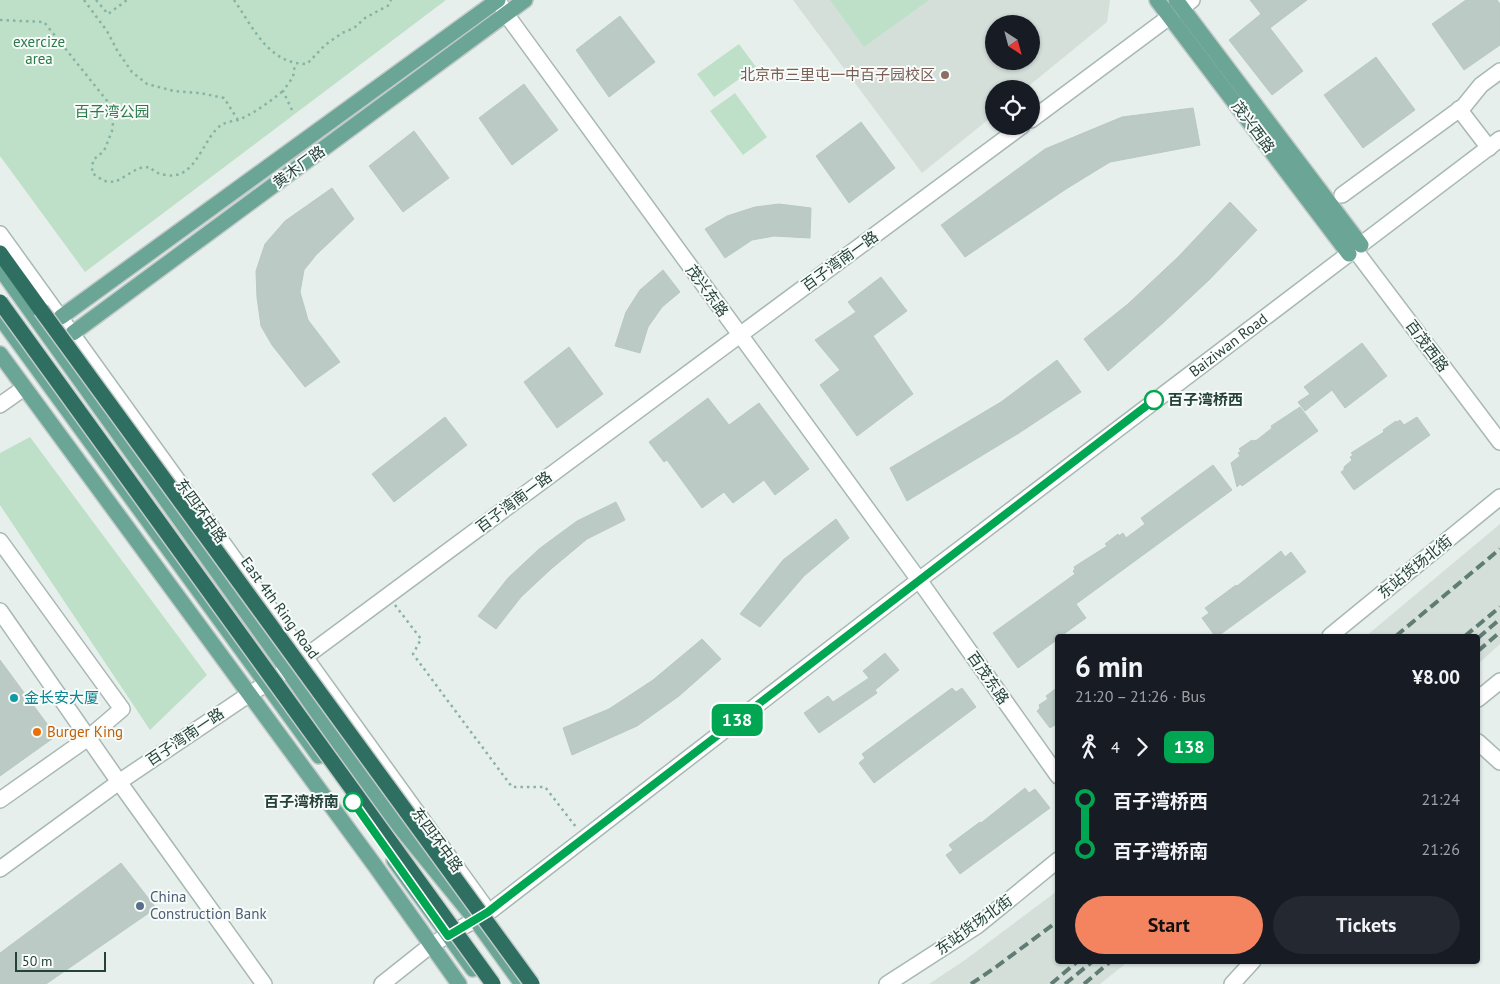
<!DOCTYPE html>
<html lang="en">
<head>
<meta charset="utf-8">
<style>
	body { margin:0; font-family:"PT Sans","Noto Sans SC",sans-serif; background:#242831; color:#f1f3f6; height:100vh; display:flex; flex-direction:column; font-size:19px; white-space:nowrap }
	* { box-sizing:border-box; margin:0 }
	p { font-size:16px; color:#9ea1a6 }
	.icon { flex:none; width:28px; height:28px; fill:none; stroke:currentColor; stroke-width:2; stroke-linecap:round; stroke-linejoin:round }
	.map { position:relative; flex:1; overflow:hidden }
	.side { position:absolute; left:1055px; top:634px; width:425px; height:330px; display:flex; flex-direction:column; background:#171b24; border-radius:5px; box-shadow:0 1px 4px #0004 }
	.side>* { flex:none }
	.badge { padding:0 10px; border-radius:8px; font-size:18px; line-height:32px }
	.needle { width:32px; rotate:144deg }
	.buttons { position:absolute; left:985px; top:15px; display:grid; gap:10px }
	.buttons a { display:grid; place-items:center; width:55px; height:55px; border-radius:50%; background:#171b24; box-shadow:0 1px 4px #0004; font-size:25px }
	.scale { position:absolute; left:15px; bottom:12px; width:91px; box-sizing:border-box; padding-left:5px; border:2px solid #24423a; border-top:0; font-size:14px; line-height:18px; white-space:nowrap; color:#24423a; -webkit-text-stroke:4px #f7fbf9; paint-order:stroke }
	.map>.badge { position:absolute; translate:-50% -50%; box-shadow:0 0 0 2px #fff }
	.legs { display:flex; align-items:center; gap:8px; height:55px; padding:0 20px; font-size:16px }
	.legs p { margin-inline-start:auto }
	.headline { display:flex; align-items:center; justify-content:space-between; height:85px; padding:0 20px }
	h1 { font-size:28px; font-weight:700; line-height:38px }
	.action { display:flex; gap:10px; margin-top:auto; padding:10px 20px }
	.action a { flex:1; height:58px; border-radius:30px; background:#f4845f; color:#111; font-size:20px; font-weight:700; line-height:58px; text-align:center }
	.action a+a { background:#242831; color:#f1f3f6 }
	ul { padding:0 20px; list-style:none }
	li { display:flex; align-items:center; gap:18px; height:50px; font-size:19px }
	li i { display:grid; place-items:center; width:8px; height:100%; margin:0 6px; background:currentColor }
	li i::after { content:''; width:12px; height:12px; margin:-6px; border:4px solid; border-radius:50%; background:#171b24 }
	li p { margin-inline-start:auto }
	li:first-child i { background:linear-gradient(#0000 50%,currentColor 0) }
	li:last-child i { background:linear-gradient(currentColor 50%,#0000 0) }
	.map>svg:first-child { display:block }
	.built { fill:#d4dfda; fill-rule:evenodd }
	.green { fill:#bfe0c8 }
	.building { fill:#bbcac4; stroke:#b8c9c2 }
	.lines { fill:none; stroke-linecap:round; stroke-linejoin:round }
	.minor-casing { stroke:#a8b8b2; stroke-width:18 }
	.major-casing { stroke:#c2cac8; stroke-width:18 }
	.highway-casing { stroke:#c2cac8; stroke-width:18 }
	.path { stroke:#86b3a5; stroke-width:2.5; stroke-dasharray:2.5 4; stroke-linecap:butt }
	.minor { stroke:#fff; stroke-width:15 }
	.major { stroke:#6aa596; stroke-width:15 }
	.highway { stroke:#2f6f62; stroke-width:15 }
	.rail { stroke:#5f7d75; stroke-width:4; stroke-dasharray:10 5; stroke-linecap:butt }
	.highway-bridge-casing { stroke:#c2cac8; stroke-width:18; stroke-linecap:butt }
	.highway-bridge { stroke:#2f6f62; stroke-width:15 }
	.line-1-casing { stroke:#fff; stroke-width:11 }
	.line-1 { stroke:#00a651; stroke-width:8 }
	.education-dot { fill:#8d6e63; stroke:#f7fbf9; stroke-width:2 }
	.stop-1-dot { fill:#fff; stroke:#00a651; stroke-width:2.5 }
	.culture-dot { fill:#0f9aa8; stroke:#f7fbf9; stroke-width:2 }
	.food-dot { fill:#e8710a; stroke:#f7fbf9; stroke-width:2 }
	.service-dot { fill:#5c6f8a; stroke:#f7fbf9; stroke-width:2 }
	.labels { text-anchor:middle; stroke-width:4; stroke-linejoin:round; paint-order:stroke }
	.park-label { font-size:15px; fill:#2d7a4b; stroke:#f7fbf9 }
	.education-label { font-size:15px; fill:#785e54; stroke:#f7fbf9; text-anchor:end }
	.street-label { font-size:15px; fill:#24423a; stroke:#f7fbf9 }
	.stop-label { font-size:15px; font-weight:bold; fill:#24423a; stroke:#f7fbf9; text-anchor:start }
	.culture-label { font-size:15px; fill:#0d838f; stroke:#f7fbf9; text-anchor:start }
	.food-label { font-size:15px; fill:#c56008; stroke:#f7fbf9; text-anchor:start }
	.service-label { font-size:15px; fill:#4e5e75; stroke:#f7fbf9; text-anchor:start }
</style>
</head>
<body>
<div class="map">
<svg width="1500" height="984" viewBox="0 0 1500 984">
	<rect width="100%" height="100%" fill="#e6efeb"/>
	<path class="built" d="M793 0H1110L1107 22 1025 89H994V115L922 173ZM994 24H1031V61H994Z
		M1500 524V644L1478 664V636H1366Z
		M1057 891 1058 961H1129L1100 984H929L965 960Z"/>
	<path class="green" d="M0 0H446L85 272 0 156Z
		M830 0H929L864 47Z
		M739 44 756 67 714 97 697 74Z
		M735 93 767 137 743 155 710 111Z
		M30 437 207 675 150 730 0 505V453Z"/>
	<path class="building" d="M1250 0H1307L1270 28 1303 71 1272 95 1229 40 1261 14Z
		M1466 0H1497L1500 4V45L1464 70 1432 24Z
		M620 16 655 62 609 97 576 50Z
		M1376 57 1415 110 1363 148 1324 95Z
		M524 84 558 130 512 165 479 118Z
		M1193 108 1200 145 1110 162 1066 189 965 257 941 225 1045 149 1122 117Z
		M861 122 895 168 849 203 816 156Z
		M414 131 449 178 403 212 369 166Z
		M332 188 354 219 316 255 304 270 300 292 308 320 340 362 305 387 272 345 261 326 257 297 256 271 265 244 285 221Z
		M1230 202 1257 230 1209 280 1163 323 1108 371 1084 339 1128 304 1178 257Z
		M779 204 811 208 810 238 774 236 752 240 725 258 705 229 727 216 755 207Z
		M663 270 680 292 662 307 648 327 640 353 615 346 626 312 640 290Z
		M881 277 907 311 873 336 913 394 857 436 820 385 840 370 815 340 856 312 848 302Z
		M1362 343 1387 376 1345 408 1332 390 1305 411 1298 402 1310 394 1304 387Z
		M569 347 603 394 557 428 524 382Z
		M1057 360 1081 392 1019 433 907 501 890 468 1001 402Z
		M708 398 729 425 759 403 809 469 775 495 764 480 733 503 724 492 702 508 667 460 664 462 649 442Z
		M1300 407 1318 431 1242 486 1240 484 1237 487 1231 463 1240 456 1238 453 1241 451 1239 449 1252 440 1253 441 1257 440 1272 428 1271 426Z
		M445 417 467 445 394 502 372 474Z
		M1417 417 1430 435 1354 490 1341 472 1344 470V467L1352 460 1350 457 1353 455 1351 453 1384 432 1383 430 1396 421 1397 422 1400 420 1404 425Z
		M1213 465 1232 490 1076 604 1086 618 1061 636H1058V639L1018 668 993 633 1075 574 1073 571 1075 569 1074 567 1107 546 1105 544 1118 534 1119 536 1123 533 1126 538 1145 524 1141 518Z
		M616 502 625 520 587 539 551 569 521 597 496 629 478 616 508 578 539 549 577 521Z
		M836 519 849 538 804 576 760 627 740 614 783 560Z
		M1281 551 1285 557 1291 552 1306 572 1218 636H1215L1202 618 1209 613 1205 608 1236 585 1237 586Z
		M702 639 721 659 679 696 637 726 572 755 563 728 609 709 653 680Z
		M885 653 899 670 875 690 877 693 819 733 804 713 828 696 833 702 869 678 863 671Z
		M0 660 56 736 0 776Z
		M1058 687V723L1050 728 1037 711 1040 708 1039 705 1048 699 1046 696Z
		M952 688 956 692 962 688 976 707 874 783 859 763 865 758 862 754Z
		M1025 788 1029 793 1035 789 1050 808 960 874 946 855 953 850 949 845 980 822 981 823Z
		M121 863 156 908 46 984H0V953Z"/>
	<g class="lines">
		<defs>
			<g id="minor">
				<path d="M498 0 506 14 919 580 1058 776"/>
				<path d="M1459 109 1489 148"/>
				<path d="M1031 120 1192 0"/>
				<path d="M1342 195 1464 106 1481 85 1500 71"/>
				<path d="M0 234 483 904"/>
				<path d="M1355 250 1500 442"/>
				<path d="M0 405 24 388"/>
				<path d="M0 541 122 709 88 738 0 800"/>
				<path d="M0 611 119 782 264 984"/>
				<path d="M1330 636 1500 497"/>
				<path d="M1478 699 1500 681"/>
				<path d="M1478 742 1500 762"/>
				<path d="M0 869 119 782 248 695 266 684 305 657 1022 126"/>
				<path id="s1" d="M382 984 431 945 489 912 919 580 1500 139"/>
				<path d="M887 984 977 926 1058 860"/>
				<path d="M1232 984 1253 961"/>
			</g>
			<path id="major" d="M1157 0 1349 254
				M1176 0 1361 245
				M0 268 287 669 378 800 475 919 522 984
				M0 317 319 756
				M61 317 498 0
				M73 333 525 0
				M0 354 376 867 459 984
				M394 860 473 969"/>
			<path id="highway" d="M0 253 41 310"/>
		</defs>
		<use href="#minor" class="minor-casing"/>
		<use href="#major" class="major-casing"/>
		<use href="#highway" class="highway-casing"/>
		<path class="path" d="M84 0 107 31 118 52 132 72 147 84 174 91 200 93 224 98 238 120
			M96 0 108 14 127 0
			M234 0C253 27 268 64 307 64L325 45 342 33 354 28 365 18 389 5 391 0
			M0 20 44 22 108 102 114 115 112 131 104 151 93 160 92 173 104 181 115 182 139 168 150 167C154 172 159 174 166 175 197 181 203 135 223 124 227 122 233 121 238 120 255 113 269 102 283 91
			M292 110 283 91 293 77 295 64
			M395 605 421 639 413 654 512 787H545L576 827
			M1308 636 1313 633"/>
		<use href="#minor" class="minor"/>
		<use href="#major" class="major"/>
		<use href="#highway" class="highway"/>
		<path class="rail" d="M1396 636 1500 549
			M1465 636 1500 607
			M1478 638 1500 619
			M1478 651 1500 632
			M971 984 996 967 1058 921
			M1051 984 1078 961
			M1065 984 1093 961
			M1084 984 1111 961"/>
		<defs>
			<path id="highway-bridge" d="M0 302 493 984
				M41 310 532 984"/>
		</defs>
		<use href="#highway-bridge" class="highway-bridge-casing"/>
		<use href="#highway-bridge" class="highway-bridge"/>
	</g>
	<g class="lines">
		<defs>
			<path id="line-1" d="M353 802 448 936 488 912 502 901 1154 400"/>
		</defs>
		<use href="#line-1" class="line-1-casing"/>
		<use href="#line-1" class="line-1"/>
	</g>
	<circle class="education-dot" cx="945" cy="75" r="5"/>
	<g class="stop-1-dot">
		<circle cx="1154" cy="400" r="9"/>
		<circle cx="353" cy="802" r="9"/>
	</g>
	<circle class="culture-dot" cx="14" cy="698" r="5"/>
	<circle class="food-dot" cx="37" cy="732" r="5"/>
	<circle class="service-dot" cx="140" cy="906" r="5"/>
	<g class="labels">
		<g class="park-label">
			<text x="39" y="47">exercize<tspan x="39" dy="17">area</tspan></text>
			<text x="112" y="117">百子湾公园</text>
		</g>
		<g class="education-label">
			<text x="935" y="80">北京市三里屯一中百子园校区</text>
		</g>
		<g class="street-label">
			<text transform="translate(1253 127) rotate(53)" y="5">茂兴西路</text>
			<text transform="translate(299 167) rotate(-36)" y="5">黄木厂路</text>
			<text transform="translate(840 261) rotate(-36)" y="5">百子湾南一路</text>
			<text transform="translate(707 291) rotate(54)" y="5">茂兴东路</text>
			<text dy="5" stroke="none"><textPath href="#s1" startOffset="1061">Baiziwan Road</textPath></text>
			<text transform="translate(1427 346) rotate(53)" y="5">百茂西路</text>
			<text transform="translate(514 502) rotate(-37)" y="5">百子湾南一路</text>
			<text transform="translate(201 511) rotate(54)" y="5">东四环中路</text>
			<text transform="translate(1415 567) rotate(-39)" y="5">东站货场北街</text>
			<text transform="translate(280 608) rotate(54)" y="5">East 4th Ring Road</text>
			<text transform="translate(988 678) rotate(55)" y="5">百茂东路</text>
			<text transform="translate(185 737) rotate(-34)" y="5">百子湾南一路</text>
			<text transform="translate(437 840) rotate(54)" y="5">东四环中路</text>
			<text transform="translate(974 925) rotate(-36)" y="5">东站货场北街</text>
		</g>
		<g class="stop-label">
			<text x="1168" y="405">百子湾桥西</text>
			<text x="339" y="807" text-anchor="end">百子湾桥南</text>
		</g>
		<g class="culture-label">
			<text x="24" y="703">金长安大厦</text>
		</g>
		<g class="food-label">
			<text x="47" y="737">Burger King</text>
		</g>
		<g class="service-label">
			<text x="150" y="902">China<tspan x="150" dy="17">Construction Bank</tspan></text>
		</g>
	</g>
</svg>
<div class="buttons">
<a><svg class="needle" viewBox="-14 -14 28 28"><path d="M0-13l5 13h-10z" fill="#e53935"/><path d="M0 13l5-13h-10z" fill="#9ea1a6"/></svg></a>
<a><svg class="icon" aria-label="locate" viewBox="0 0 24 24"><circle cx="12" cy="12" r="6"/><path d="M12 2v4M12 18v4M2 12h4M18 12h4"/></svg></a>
</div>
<div class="scale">50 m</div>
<b class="badge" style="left:737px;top:720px;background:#00a651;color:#fff">138</b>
<section class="side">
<div class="headline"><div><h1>6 min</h1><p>21:20 – 21:26 · Bus</p></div><b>¥8.00</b></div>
<div class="legs"><svg class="icon" aria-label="walk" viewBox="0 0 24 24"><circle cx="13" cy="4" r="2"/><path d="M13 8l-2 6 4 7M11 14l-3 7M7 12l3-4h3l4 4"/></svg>4<svg class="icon" aria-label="forward" viewBox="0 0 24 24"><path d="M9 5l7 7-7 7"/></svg><b class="badge" style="background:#00a651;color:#fff">138</b></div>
<ul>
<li><i style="color:#00a651"></i><b>百子湾桥西</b><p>21:24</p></li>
<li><i style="color:#00a651"></i><b>百子湾桥南</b><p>21:26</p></li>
</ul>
<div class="action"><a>Start</a><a>Tickets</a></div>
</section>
</div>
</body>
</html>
